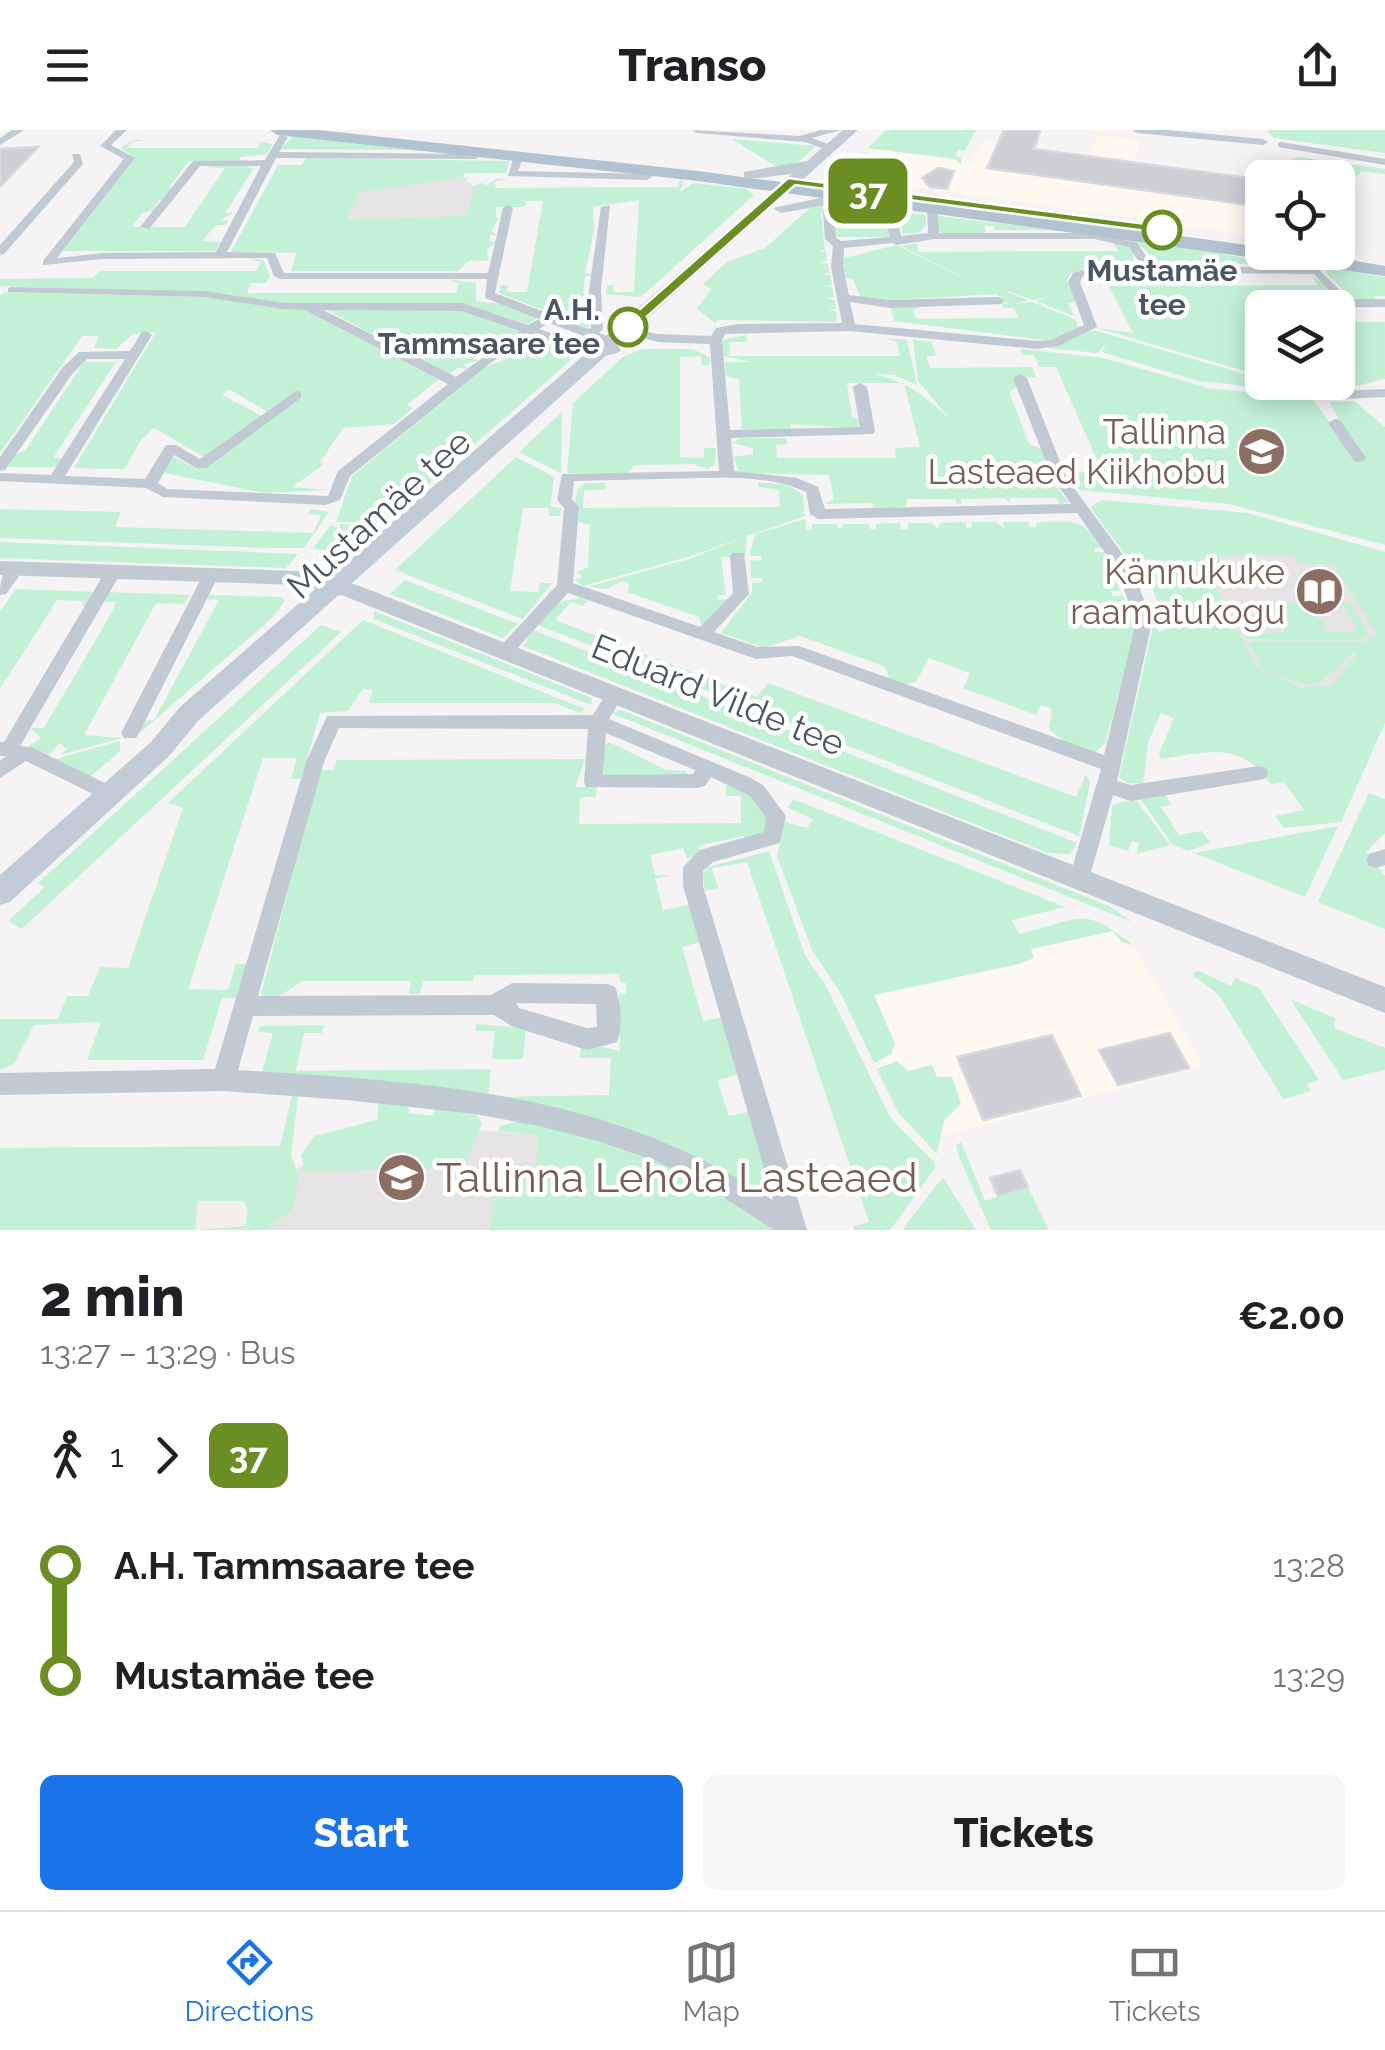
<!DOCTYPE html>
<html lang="en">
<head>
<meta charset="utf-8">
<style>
	body { margin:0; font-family:Raleway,sans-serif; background:#f6f6f6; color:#202124; height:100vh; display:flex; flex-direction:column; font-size:38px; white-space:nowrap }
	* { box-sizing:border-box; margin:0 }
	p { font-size:32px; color:#757577 }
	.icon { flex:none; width:55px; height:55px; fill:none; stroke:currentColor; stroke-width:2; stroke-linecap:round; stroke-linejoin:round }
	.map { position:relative; height:1100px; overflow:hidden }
	.drawer { display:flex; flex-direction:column; background:#fff; flex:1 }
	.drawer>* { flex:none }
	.badge { padding:0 20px; border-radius:15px; font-size:35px; line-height:65px }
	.controls { position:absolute; left:1245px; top:30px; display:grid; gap:20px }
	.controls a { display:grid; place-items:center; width:110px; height:110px; border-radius:15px; background:#fff; box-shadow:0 5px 25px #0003; font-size:50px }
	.map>.badge { position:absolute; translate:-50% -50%; box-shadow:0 0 0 5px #fff }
	.legs { display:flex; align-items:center; gap:15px; height:110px; padding:0 40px; font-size:32px }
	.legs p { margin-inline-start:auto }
	.summary { display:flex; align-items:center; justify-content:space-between; height:170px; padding:0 40px }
	h1 { font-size:55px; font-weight:800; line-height:75px }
	.primary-button { display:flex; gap:20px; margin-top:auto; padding:20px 40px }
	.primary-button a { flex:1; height:115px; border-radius:15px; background:#1a73e8; color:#fff; font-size:40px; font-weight:800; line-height:115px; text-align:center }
	.primary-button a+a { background:#f6f6f6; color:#202124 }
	ul { padding:0 40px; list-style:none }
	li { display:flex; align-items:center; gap:35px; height:110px; font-size:38px }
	li i { display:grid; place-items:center; width:15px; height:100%; margin:0 12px; background:currentColor }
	li i::after { content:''; width:25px; height:25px; margin:-12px; border:8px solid; border-radius:50%; background:#fff }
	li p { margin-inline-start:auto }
	li:first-child i { background:linear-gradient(#0000 50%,currentColor 0) }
	li:last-child i { background:linear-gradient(currentColor 50%,#0000 0) }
	header { display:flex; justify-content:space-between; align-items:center; height:130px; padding:0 40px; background:#fff; font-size:45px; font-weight:800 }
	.tabs { display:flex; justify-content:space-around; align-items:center; height:140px; border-top:2px solid #e0e0e0; background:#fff; font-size:28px; color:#757577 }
	.tabs a { display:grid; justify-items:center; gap:5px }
	.tabs .current { color:#1a73e8 }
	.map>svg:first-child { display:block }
	.commercial { fill:#fdf9ef }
	.education { fill:#e6e4e5 }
	.green { fill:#c3f1d5 }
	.sand { fill:#f5f0e5 }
	.building { fill:#cdcfd5; stroke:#d7d9de; stroke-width:2.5 }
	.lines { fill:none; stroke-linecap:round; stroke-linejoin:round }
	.pedestrian { fill:#c1cad2; fill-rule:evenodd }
	.minor { fill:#c1cad2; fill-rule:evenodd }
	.tertiary { fill:#c1cad2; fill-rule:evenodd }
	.secondary { fill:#c1cbd6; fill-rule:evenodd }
	.primary { fill:#b3c2d1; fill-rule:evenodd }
	.line-1 { fill:#6b8e23; stroke:#fff; stroke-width:2.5 }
	.stop-1-dot { fill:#fff; stroke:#6b8e23; stroke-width:5 }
	.labels { text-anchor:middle; stroke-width:9; stroke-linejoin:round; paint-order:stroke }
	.far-stop-label { font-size:30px; font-weight:bold; fill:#4a5661; stroke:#fff }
	.education-label { font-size:35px; fill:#785e54; stroke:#fff; text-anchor:end }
	.street-label { font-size:35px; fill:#4a5661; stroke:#fff }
	.near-education-label { font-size:42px; fill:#785e54; stroke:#fff; text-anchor:start }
</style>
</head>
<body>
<header><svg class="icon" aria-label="menu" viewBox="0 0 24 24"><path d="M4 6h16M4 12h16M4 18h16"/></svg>Transo<svg class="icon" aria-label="share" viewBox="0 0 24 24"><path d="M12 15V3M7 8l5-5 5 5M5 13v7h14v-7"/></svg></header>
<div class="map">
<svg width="1385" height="1100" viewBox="0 0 1385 1100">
	<rect width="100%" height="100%" fill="#f5f3f3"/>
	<path class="commercial" d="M1098 5 1140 10 1136 31 1262 48V107L854 48 878 19 972 32 982 11 1090 25Z
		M1112 798 1133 815 1204 936 927 1010 847 870 1032 828 1027 818Z"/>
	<path class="education" d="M468 47 467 51 493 71 484 109 279 110 309 51Z
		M1149 413 1385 429V558L1364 602 1211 548Z
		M375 992 539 1005 530 1100H105L296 1039Z"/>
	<path class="green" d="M886 0H976L965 21 958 20 955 26 961 28V35L955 29 868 18Z
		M1267 0H1385V23L1274 8Z
		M292 7 416 20 281 19Z
		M732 9 816 16 796 34 780 39Z
		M133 10H144L131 12 127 18H257L261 12 251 10 273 14 267 24 241 27 238 31H189L169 57 174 58 167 70H159L154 78 160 79 142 83 132 97H185L225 38 208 37 200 42C215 29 242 36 254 38L225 83H233L221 90 228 91 226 95H216L202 111 221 112 215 121H63L135 28 120 18Z
		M863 22 900 31 882 56 840 45Z
		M1299 27 1385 39V44L1361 41 1359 46 1339 41 1327 44 1330 47H1290L1288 31Z
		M306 28 509 31 507 43H465L463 47 361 62 347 87 351 90 467 86 474 56 482 53 508 66 487 55 496 49H510L496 51 495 58 678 57 679 50 684 51 680 62 693 53 747 59 754 65 641 167 606 164 607 155H614V162H634L639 70 593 77 594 101 585 143 593 145 585 147 583 161 593 190 587 198 499 163 501 155H508L507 162H527L543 71H526L525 77H497L495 87 499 88 491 101 497 105H490L489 111 497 112 487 119 488 131 470 130 458 141H291L296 123 231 122 278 35H302Z
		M831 72 926 85V96L918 103 903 104 897 82C872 74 845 72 821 83L825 120 818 121 826 122 827 131 820 132 828 134 829 143 822 144 830 145 832 155H824L832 157 834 167 826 168 834 170 836 179 828 180 837 182 836 192 717 190 716 194 697 179 711 159 703 154 727 132 765 118 810 78Z
		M863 84 886 87 891 107H834L833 98 847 97 832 95 830 85 863 88Z
		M938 86 1166 113 1279 135 1164 132 1166 137H1158C1153 132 1151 122 1138 115 1111 98 1029 100 995 100L993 96H986L985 103 944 104 938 100Z
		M1097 110C1110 112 1124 112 1134 121L1132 137 1086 138 1070 144 1067 150 1076 171 1068 173 1074 186 1036 171 1052 166 1033 170 998 158 1028 170 1013 174 1032 172 1075 189 1079 199 1052 211 894 191 891 177H920L913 180 916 189 1019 188 1014 178H1004L1002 174 1010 173 1001 172 997 164 892 170 861 167 853 150 843 146 841 129 896 115 982 157 901 116 929 111 916 113 919 122 1118 121 1113 112Z
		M248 128 263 130 270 146 266 153H251L247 163H456L459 153 446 149 476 153V171L502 174 537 188 528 194 468 176 292 175 225 164 0 156V149L93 148 99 141H256L261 132Z
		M1327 138 1385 147V166H1375L1374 171 1352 169 1326 143Z
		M1294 143C1314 143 1322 151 1332 167L1263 177 1262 246 1097 198 1133 203 1109 156 1318 155 1311 145Z
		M5 162 204 167 304 178 441 247 407 275 413 278 394 294 343 298 320 332 323 335 292 357 331 360 265 363 164 343 172 326 197 339 299 267 268 282 229 259 222 265 262 286 204 327 154 298 142 309 124 339 74 338 156 202 133 204 116 219 94 218 99 206H82L0 323V165Z
		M325 179 462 181 524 200 474 226 478 231 463 234 468 239 457 238 448 245Z
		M1338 192H1385V249C1367 251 1340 266 1327 253L1338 252V244L1356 243 1338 218Z
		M1093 200 1262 249V252L1312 263 1198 251 1102 222 1106 214 1097 223 1048 218Z
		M530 204 579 223 384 393 336 392 352 346 486 237 514 226 507 220Z
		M746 205 747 212H729L730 226H900L897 212 884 208 907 210 917 255 894 245 873 244C907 251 923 265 949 288L918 251 913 210 932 212 936 226H926L930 238 1032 237 1036 247H1015L1018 256 1009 262 1029 314 1042 319 1051 341 1036 335 1053 345 1030 350 1058 358 1068 372 1060 375 1057 368H1010V374L1005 368 961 369 962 374H957L955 369H907L904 383 902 377H894V382L874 379 872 373 825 374 834 369 829 345 740 343 733 327 753 324V318L732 313 739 308H786L787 314 776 315 777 328H896L895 318 920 317 904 253H847L852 287 864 291 857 298 791 294 790 299H742L739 249 726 246 725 232H752L723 226 722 210Z
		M642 219H693L710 228V235H702L701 226 680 227V327L704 328V318H716L715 335 707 339 694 334 635 335 627 343H567L573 273 623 227Z
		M1020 219 1104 228 1208 258 1313 269 1330 293 1340 292 1330 272 1354 271 1385 297V415L1229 374 1080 360 1063 332H1072L1076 343 1102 341 1056 237H1039L1034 225H1023Z
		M84 232H116L53 328 63 329 57 337H5L13 325 25 321Z
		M562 282 561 343 519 322Z
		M516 327 554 347 550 376 561 378 560 386H549V378H523L510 461 538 462 540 453H552L523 489 395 440Z
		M605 353V360H584L583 378 780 377 779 360 758 357V353C779 353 790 353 803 366L805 386 687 427 583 456 574 450 582 447 578 442 571 445 588 437 590 395 573 390 577 360 585 353Z
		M1102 370 1248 383 1385 422V593L1341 692 1284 698 1275 686 1304 680 1284 652 1271 654C1240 610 1208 622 1161 629L1159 624 1174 588 1161 583 1148 612 1143 654 1127 653 1119 647 1153 496 1160 502 1168 498 1158 493 1165 492 1147 444 1193 443 1212 451 1256 537 1302 558 1332 555 1356 526 1355 521C1311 561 1321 563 1262 538L1248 512H1364L1378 505 1333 434H1299L1294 426H1219L1222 434 1137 429 1124 423 1090 377Z
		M0 379 121 382 115 397 313 403 321 385 308 384 311 379 329 382 304 418H270L0 408Z
		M805 389 806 400H812V394H836L840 400 843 394H868L870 399H876V394L900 393 901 399H908V393H932L938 399 940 393 965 392 967 398H972L971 392H996L1004 398 1003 392H1028L1030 397H1037L1036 392C1072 392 1080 386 1103 418H1094L1095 422H1104L1111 439H1103L1104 444H1113L1120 461H1111L1113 466H1123L1130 485 1121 487 1131 489 1135 500 1105 614 1095 622 1069 615 1049 599 1052 579 1041 575 1036 585 963 558 970 543 929 528 916 552 903 555 890 549 884 536 800 506 764 518 721 503 752 462V453L763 452 762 448H751L750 431 762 430 761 426H749L755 404Z
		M340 394 382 396 358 416 350 413 354 419 350 423 312 419 331 395 340 400Z
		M747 406 745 426 721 427 726 465H718L717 470 728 469 706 494H701L699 487 627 462 630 454 622 451 607 459 587 457 689 429Z
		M0 412 298 424 286 438 0 428Z
		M405 450 518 494 503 508 390 464Z
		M16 459 95 462 86 477 82 476 84 471 57 470 0 559V482Z
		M108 462 190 465 184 474 156 473 84 605 122 608 60 625 67 619 59 613 49 625 28 617 40 608 31 598H44L112 482 116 472H104Z
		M210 465 282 467 285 471 271 489 134 608 141 591 154 590 219 470 203 469Z
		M580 468 588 471 583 476 571 472 555 490 757 567 768 553 1076 667 1086 644 1090 653 1079 706 538 495 559 472Z
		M1238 472 1254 503 1285 502 1270 473 1312 472 1328 502H1358L1342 472 1350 473 1368 503 1364 509H1247L1230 473Z
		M374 481 592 568 591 575 374 489Z
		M363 490 585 579 579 583 555 573H369L373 560 363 559 348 581 320 583 301 649H291L297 628H263L188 859 228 860 236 834H247L236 868H222L203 930H87L101 892 34 895 14 934 0 940V889H58L67 866H88L100 837 128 838 183 678 168 673Z
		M321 495 341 502 22 799 8 791 45 757 38 753Z
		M533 500 1077 713 1070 724 1048 723 523 516Z
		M621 580 1109 776 1132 792 611 583Z
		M120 611V621L90 647 55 629Z
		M609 612 666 640 686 641 687 647 604 646V616Z
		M585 629 575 657H597L596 667H580L579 694 741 693V666H726V656L745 658 772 693V702L746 711 744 706 700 715 699 726 687 728 683 718 650 725 655 745H670L655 749 663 780 693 774 703 811 682 817 703 891 725 887 742 942 717 951 729 986 753 981 772 1049 768 1055 749 1058 654 1012 261 945 273 903 257 902 261 896 324 895 322 903H304L296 941 491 939 488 967 609 965 611 928H580L581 912 620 921 619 864H626V853L620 852 619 844 474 845 473 851H423L420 864H409L411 851H302L274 870 261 864 320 640H334L337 630Z
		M1369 663 1385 669V703L1366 722 1385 746V799L1318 772Z
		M1165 664 1171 674 1161 677 1179 705 1202 701 1210 713 1188 721 1173 715 1140 668Z
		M793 669 1065 777 1012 790 1019 804C1083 789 1082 775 1133 815L1121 812 1113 801 1031 819 1034 828 1019 834 874 865 895 914 891 924 874 933 841 864 812 820 777 726 785 692 807 698 813 689 788 678Z
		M1135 669 1170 715 1137 724 1139 713 1132 711 1128 721 1109 715 1112 675Z
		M1338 696 1305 767 1194 723Z
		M769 721 805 825 826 856 891 989 934 1032 935 1038 890 1100H854L853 1096 869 1092 747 732 712 738 718 758 705 761 702 745 708 737Z
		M1200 841 1231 856 1235 848 1259 858 1319 950 1307 954 1311 961 1283 969 1219 865 1194 846V842Z
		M1290 869 1335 888 1334 898 1385 918V940L1343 950Z
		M476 894 526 898 523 929H492L495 901H475Z
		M897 931 908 941 932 935 937 947H952L961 974 944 991 937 1024 898 982 877 939Z
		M292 966H298L291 1025 299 1048 293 1078 266 1100H0V1018L280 1016Z
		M379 971 408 972 409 983 432 986 435 977 475 982 482 993 465 1032 448 1039 305 1041 301 1025 314 1006 377 990Z
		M518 991C579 998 651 1021 705 1050 730 1064 753 1084 777 1100H490L497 1039 501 1034 536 1035 538 1005 498 1001 500 996Z
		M961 1012 985 1071 1028 1057 1049 1100H991L959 1027 956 1015Z
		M943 1047 976 1100H903L907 1093Z"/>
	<path class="sand" d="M198 1071H244L248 1080 245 1096 195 1100Z"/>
	<path class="building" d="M1004 0H1040L1034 19 1257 49 1256 76 987 38Z
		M38 17 0 57V19Z
		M938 38 954 41 947 59 930 57 922 48Z
		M1170 903 1189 938 1118 955 1099 920Z
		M1052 905 1081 966 983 990 957 927Z
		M1020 1040 1028 1057 998 1066 990 1048Z"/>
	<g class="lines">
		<path class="pedestrian" d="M11 157 204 161 284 173 288 176 284 179 204 167 8 162V158Z"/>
		<path class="minor" d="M12 0H24L0 15V8Z
			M116 0H127L111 15 135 28 57 128 103 123 216 122 261 36H200L149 99 140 97 193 31 265 30 280 5 288 7 279 22 473 24 477 25V29L276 28 227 122 275 123 284 143H488L503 78 508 75 513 78 495 163 588 199 591 198 589 160 601 77 610 75 601 160 603 199 599 203 614 209 621 221C595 235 558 214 531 205L492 232 350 346 340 370 325 375 163 367 146 358 0 351V343L51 345 125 229H87L73 243 5 340 0 341V327L63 237 79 222 130 221 142 202 146 201 152 205 65 346 145 349 166 315H176L200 329 296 261 301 262V268L206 338H196L174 325 158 353 167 359 328 366 338 341 448 254 305 180 280 179V173H462L528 195 539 189 485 168 487 149H280L274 146 267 128 103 129 43 135V131L124 29 100 16ZM323 180 461 181 520 201 456 247ZM549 193 605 214 607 218 598 219 539 199Z
			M692 0 800 6 821 0H841L812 8 833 16 835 18 830 21 805 12 697 3Z
			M1132 0H1167L1263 9 1268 12 1263 15 1137 3Z
			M1281 12 1385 29V35L1278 17V13Z
			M519 22 524 25 518 41 647 44 652 47 647 50 508 46 514 25Z
			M72 24H80L83 34 4 124 0 125V115L74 32Z
			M932 73 937 76 939 103H1095L1137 113 1153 136 1317 138 1349 169H1385V177L1265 178 1271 174 1337 170 1314 144 1097 142 1082 147 1080 152 1097 197 1058 216 1037 219 849 201 725 204 722 210 730 300 860 297 853 257 860 253 867 257 875 301 873 304 731 308 734 341 797 348 818 357 825 379 1071 374 1052 347 1013 248 1020 244 1027 248 1066 347 1132 437 1152 492 1117 651 1131 655 1259 636 1266 638 1268 643 1266 648 1259 650 1131 671 1113 665 1089 749 1086 755 1079 758 1072 755 1069 749 1101 639 792 526 756 529 568 463 511 525H499L496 521 557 455 564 378 557 370 562 344 719 341 710 214 658 212 621 202V196L658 204 711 206 716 198 738 194 842 193 831 137 833 116 825 109 823 81 891 82 897 87 901 106 928 103 927 76ZM833 86 885 87 890 107 841 111 836 108ZM934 109H1095L1129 117 1142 136H1096L1073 143 1068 152 1084 195 1051 210 1037 211 855 194 850 172 890 178 1002 174 1004 171 998 167 890 170 849 165 843 137 844 118 892 113 897 115ZM658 349C705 349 763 342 806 362L810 384 818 389 1077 383 1116 438 1136 492 1104 625 799 516 757 517 714 502 749 464 744 423H732L730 427 733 463 700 497 573 453 579 377 572 369 574 351Z
			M1385 259V267L1318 270 1311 266 1318 262Z
			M1335 289 1340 290 1366 328 1364 331 1359 332 1354 331 1328 293Z
			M17 433 25 438 6 464 0 465C0 452 2 437 17 433Z
			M114 436 122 441 20 616 31 617 117 659 120 664 117 669 110 672 103 669 26 631 0 648V631L6 626H0V612H4L108 437Z
			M211 440 219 445 139 603 136 608H124L121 603 203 445Z
			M615 558 624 564 609 589 751 648 764 656 786 686 780 713 713 732 703 741V756L807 1100H774L706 1056 656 1031 601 1012 539 996 475 984 346 970 223 961 0 965V943L215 939 306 632 327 586 593 585 609 559ZM339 598 588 599 584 652 586 657 698 658 705 656 711 647 750 666 766 687 764 702 700 720 683 737V756L773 1070C608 961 429 952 238 940L253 886 494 885 511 896 587 920 617 912C623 898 621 871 615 857L607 854 512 853 491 865 258 866 324 632ZM606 603 695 640 693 644 603 645ZM516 873 596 874 597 897 587 898 519 878Z
			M1385 719V735L1376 738 1369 736 1366 730 1369 724Z"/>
		<path class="tertiary" d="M0 431 298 441 357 455 1385 857V883L344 466 298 455 0 445Z"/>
		<path class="secondary" d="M843 0H858L198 591 169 626 10 772 0 775V745L151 612 180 577 792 44 749 49 744 48V42L807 31Z
			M833 30 840 34 838 44 846 50 898 64 891 68 836 56 824 45 826 34Z
			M848 62 856 67 853 70 781 83 773 78Z"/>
		<path class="primary" d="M270 0H318L698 41 1262 117V122H1303L1385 136V146L698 51 277 5Z"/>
	</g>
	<path class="line-1" d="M788 48 1162 96 1169 100 1162 103 795 55 633 199H623V194Z"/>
	<defs>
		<symbol id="school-disc" viewBox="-11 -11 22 22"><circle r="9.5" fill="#8d6e63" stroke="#fff"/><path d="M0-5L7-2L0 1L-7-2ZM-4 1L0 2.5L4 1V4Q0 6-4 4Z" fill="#fff"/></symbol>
		<symbol id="library-disc" viewBox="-11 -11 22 22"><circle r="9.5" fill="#8d6e63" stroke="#fff"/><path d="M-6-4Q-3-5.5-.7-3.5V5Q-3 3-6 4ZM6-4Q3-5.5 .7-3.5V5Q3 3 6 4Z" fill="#fff"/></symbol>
	</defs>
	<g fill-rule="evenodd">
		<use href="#school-disc" x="1234" y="294" width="55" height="55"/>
		<use href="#library-disc" x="1292" y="434" width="55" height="55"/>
		<use href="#school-disc" x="374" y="1020" width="55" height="55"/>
	</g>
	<g class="stop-1-dot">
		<circle cx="1162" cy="100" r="18"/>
		<circle cx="628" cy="197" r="18"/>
	</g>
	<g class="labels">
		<g class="far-stop-label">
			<text x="1162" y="151">Mustamäe<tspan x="1162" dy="34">tee</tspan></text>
			<text x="600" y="190" text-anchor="end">A.H.<tspan x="600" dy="34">Tammsaare tee</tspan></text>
		</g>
		<g class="education-label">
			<text x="1226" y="314">Tallinna<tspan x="1226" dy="40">Lasteaed Kiikhobu</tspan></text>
			<text x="1285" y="454">Kännukuke<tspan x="1285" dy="40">raamatukogu</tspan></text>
		</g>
		<g class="street-label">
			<text transform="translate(379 384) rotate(-42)" y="12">Mustamäe tee</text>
			<text transform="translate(718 565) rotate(22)" y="12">Eduard Vilde tee</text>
		</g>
		<g class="near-education-label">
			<text x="436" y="1062">Tallinna Lehola Lasteaed</text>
		</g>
	</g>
</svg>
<div class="controls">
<a><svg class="icon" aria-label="locate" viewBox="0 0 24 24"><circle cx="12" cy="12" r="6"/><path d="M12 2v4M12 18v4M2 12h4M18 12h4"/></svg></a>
<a><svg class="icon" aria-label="layers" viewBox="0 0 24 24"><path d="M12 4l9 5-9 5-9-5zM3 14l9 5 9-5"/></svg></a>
</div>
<b class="badge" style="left:868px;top:61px;background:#6b8e23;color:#fff">37</b>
</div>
<section class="drawer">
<div class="summary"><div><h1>2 min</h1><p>13:27 – 13:29 · Bus</p></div><b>€2.00</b></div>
<div class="legs"><svg class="icon" aria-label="walk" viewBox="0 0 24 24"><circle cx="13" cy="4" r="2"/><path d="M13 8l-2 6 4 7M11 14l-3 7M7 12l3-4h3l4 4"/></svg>1<svg class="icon" aria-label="forward" viewBox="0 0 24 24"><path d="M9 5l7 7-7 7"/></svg><b class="badge" style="background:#6b8e23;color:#fff">37</b></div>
<ul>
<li><i style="color:#6b8e23"></i><b>A.H. Tammsaare tee</b><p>13:28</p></li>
<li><i style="color:#6b8e23"></i><b>Mustamäe tee</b><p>13:29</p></li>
</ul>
<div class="primary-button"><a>Start</a><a>Tickets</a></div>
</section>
<nav class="tabs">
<a class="current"><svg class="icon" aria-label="directions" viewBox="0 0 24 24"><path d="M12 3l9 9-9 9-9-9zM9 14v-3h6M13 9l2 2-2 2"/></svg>Directions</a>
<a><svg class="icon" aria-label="map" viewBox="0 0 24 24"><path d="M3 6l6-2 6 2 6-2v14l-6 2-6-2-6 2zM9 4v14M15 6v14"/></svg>Map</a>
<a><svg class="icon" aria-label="tickets" viewBox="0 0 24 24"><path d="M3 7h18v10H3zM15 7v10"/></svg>Tickets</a>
</nav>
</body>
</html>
